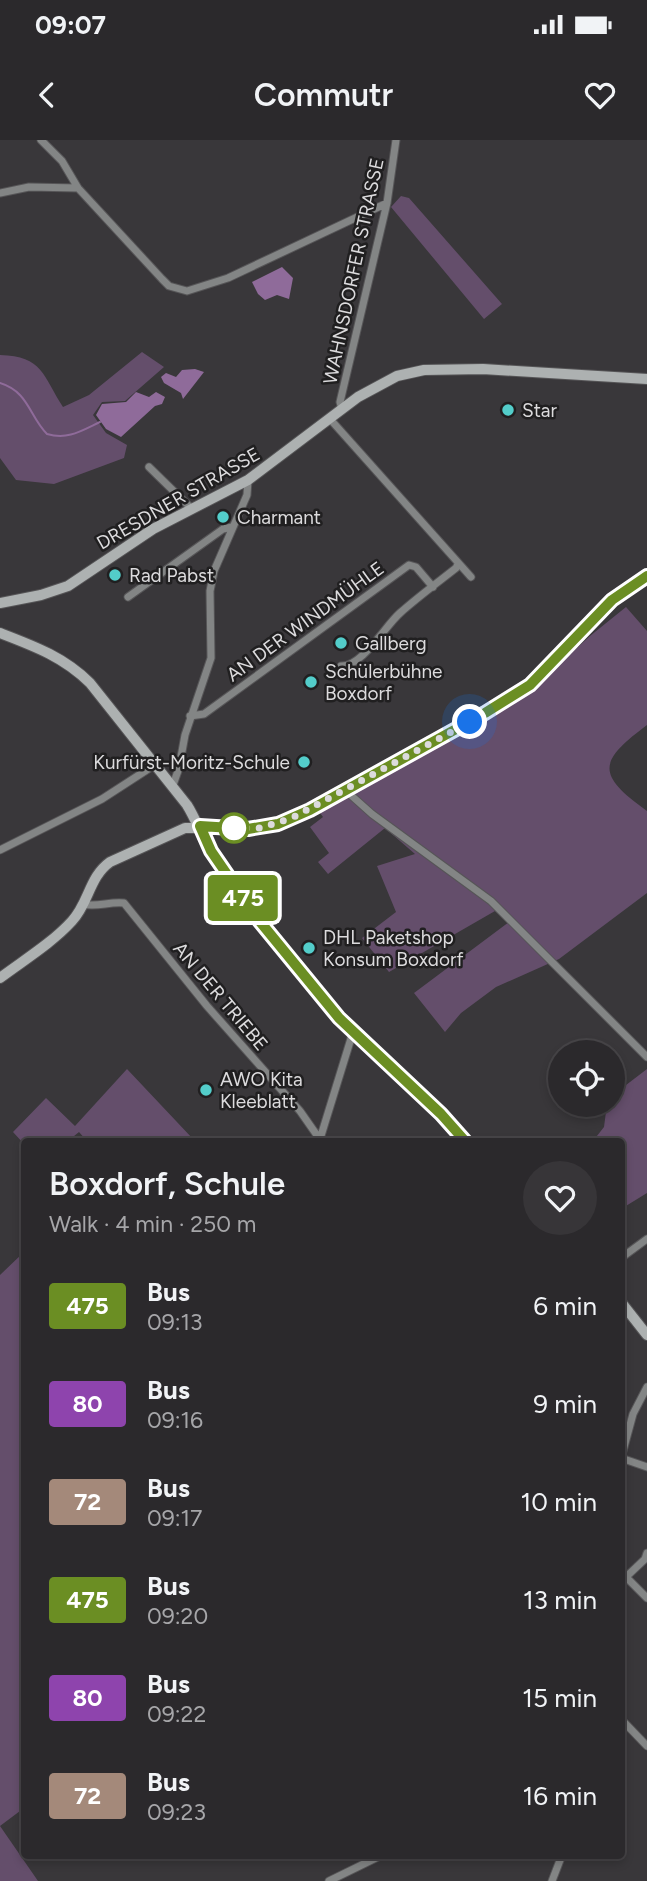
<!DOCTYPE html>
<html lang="en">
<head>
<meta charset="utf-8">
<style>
	body { margin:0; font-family:Figtree,sans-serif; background:#373538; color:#f1f3f6; height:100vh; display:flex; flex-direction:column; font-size:26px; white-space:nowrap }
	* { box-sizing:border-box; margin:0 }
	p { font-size:23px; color:#a6a6a9 }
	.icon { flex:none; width:38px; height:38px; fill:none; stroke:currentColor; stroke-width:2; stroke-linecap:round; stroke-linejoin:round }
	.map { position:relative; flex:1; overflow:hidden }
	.details { position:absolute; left:21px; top:998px; width:604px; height:721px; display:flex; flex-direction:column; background:#2b292c; border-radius:7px; box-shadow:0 4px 10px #0003,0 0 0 2px #474548 }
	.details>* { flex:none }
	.badge { padding:0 14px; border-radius:5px; font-size:24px; line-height:46px }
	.buttons { position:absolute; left:548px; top:900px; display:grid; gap:14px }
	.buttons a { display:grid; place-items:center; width:77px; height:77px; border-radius:50%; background:#2b292c; box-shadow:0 4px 10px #0003,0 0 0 2px #474548; font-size:35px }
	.you { position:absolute; width:35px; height:35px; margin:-18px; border:5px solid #fff; border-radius:50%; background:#1a73e8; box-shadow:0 0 0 10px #1a73e833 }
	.map>.badge { position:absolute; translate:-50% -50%; box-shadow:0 0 0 4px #fff }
	.round { display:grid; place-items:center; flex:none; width:74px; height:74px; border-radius:37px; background:#373538 }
	.overview { display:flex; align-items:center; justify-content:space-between; height:119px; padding:0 28px }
	h1 { font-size:33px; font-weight:600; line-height:52px }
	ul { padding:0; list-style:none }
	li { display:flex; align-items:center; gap:21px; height:98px; padding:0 28px }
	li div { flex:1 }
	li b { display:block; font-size:26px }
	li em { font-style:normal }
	li .badge { min-width:77px; font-weight:700; text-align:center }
	.status { display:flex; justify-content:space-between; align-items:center; height:49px; padding:0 35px; background:#2b292c; direction:ltr }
	.status svg { height:19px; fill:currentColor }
	header { display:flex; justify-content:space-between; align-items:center; height:91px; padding:0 28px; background:#2b292c; font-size:32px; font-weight:600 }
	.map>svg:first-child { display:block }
	.green { fill:#644e6b }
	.water { fill:#8f6b9a }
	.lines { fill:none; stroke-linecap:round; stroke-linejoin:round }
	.stream { stroke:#8f6b9a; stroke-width:2 }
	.street-casing { stroke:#565557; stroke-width:9 }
	.secondary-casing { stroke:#565557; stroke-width:12 }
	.street { stroke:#838585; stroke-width:7 }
	.secondary { stroke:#adb1b1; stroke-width:10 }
	.line-casing { stroke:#fff; stroke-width:16 }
	.line { stroke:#6b8e23; stroke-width:10 }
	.walk { stroke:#dcdbdd; stroke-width:7; stroke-dasharray:0 12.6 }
	.poi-dot { fill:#53cdca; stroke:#201f20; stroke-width:2.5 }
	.stop-dot { fill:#fff; stroke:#6b8e23; stroke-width:3.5 }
	.labels { text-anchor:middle; stroke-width:5; stroke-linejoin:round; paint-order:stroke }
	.street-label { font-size:19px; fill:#dcdbdd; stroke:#201f20 }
	.poi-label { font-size:19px; fill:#dcdbdd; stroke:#201f20; text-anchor:start }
</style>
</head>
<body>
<div class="status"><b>09:07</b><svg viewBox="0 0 49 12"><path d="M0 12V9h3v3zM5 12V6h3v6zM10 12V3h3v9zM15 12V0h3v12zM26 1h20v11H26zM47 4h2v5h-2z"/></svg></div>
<header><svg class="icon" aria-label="back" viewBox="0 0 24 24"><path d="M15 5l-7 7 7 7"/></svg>Commutr<svg class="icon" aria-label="heart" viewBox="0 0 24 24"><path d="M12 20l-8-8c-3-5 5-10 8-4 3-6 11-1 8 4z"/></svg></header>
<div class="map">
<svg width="647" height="1741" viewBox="0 0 647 1741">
	<rect width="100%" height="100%" fill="#39373a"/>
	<path class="green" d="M401 56 409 58 502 164 484 179 391 67Z
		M142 212 164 227 125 261 102 262 93 275 106 293 127 305 124 318 54 344 16 340 0 318V215C43 216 43 236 63 267L89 255Z
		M626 467 647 491V585C599 621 595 634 647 671V753L559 819 496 847 461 873 445 892 414 853 509 782 495 771 389 832 362 798 396 772 377 726 415 714 385 688 328 734 318 722 329 713 310 687 323 677 318 670 530 551 590 496Z
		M127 929 193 999 190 1001H87L79 992 68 1001H24V1004L13 992 46 958 75 986Z
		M647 929V1053L621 1069V1001H593L604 987 607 964H612L613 955Z
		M24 1112V1668L0 1686 38 1741H0V1135Z"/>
	<path class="water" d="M282 127 293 138 289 159 277 155 265 160 258 154 252 142Z
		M195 229 204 232 183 259 181 253 164 243 161 237 166 233 176 237 182 230Z
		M136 252 149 257 156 252 165 257 162 264 155 266 121 297 106 289 96 275 102 264 126 262Z"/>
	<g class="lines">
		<path class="stream" d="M0 243C29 252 29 276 47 294 68 300 81 291 100 282"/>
		<defs>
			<path id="street" d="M41 0 62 21 78 48 162 139 169 146 187 151 228 138 387 63
				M0 53 29 47 78 48
				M342 269 340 262 387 63 396 0
				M330 279 471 437
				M149 327 192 369
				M128 457 223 389 232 387
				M341 526C362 527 385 486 400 473 418 457 437 443 456 428L458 424
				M190 576 204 574 409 425 416 427 433 447
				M173 645 179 628 185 595 211 518 210 451 214 431 247 355 248 340
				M344 649 372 674 491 761 647 917
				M0 710 102 659 156 624
				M83 764C96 768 110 761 124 763L207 866 300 971 321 1001
				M320 999 353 892
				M621 1118 647 1099
				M621 1318 633 1274 647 1247
				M621 1318 647 1327
				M621 1432 647 1458
				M626 1437 645 1419 647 1413
				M621 1579 647 1606
				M329 1741 382 1715
				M552 1741 562 1715"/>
			<path id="secondary" d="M0 463 41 455 68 446 153 389 248 340 358 257 397 236 424 230 483 229 647 239
				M0 493C34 506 64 517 90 543L187 665C197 681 202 698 212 713 249 771 293 826 339 878 378 921 425 957 465 1001
				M0 838C24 820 52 803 72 781 89 763 89 737 110 722L185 688H260L278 684 310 670 512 558 542 534 612 460 647 436
				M621 1162 647 1195"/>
		</defs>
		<use href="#street" class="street-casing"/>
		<use href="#secondary" class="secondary-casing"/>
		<use href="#street" class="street"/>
		<use href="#secondary" class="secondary"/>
	</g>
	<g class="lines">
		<defs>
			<path id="line" d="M465 1001 441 974 339 878 257 778 211 711 200 686 248 689 278 684 310 670 485 573 530 545 612 460 647 436"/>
		</defs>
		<use href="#line" class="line-casing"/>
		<use href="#line" class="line"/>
		<path class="walk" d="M234 688H260L292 678 470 582"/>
	</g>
	<g class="poi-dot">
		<circle cx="508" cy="270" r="7"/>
		<circle cx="223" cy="377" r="7"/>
		<circle cx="115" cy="435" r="7"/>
		<circle cx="341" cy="503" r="7"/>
		<circle cx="311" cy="542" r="7"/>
		<circle cx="304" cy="622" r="7"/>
		<circle cx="309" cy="808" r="7"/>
		<circle cx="206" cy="950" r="7"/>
	</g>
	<circle class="stop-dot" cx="234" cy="688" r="14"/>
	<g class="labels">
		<g class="street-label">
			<text transform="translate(353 131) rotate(-78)" y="7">WAHNSDORFER STRASSE</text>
			<text transform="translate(178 358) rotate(-30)" y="7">DRESDNER STRASSE</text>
			<text transform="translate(305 481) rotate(-36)" y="7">AN DER WINDMÜHLE</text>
			<text transform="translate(221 856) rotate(50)" y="7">AN DER TRIEBE</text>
		</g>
		<g class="poi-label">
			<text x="522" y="277">Star</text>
			<text x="237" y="384">Charmant</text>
			<text x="129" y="442">Rad Pabst</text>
			<text x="355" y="510">Gallberg</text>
			<text x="325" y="538">Schülerbühne<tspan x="325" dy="22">Boxdorf</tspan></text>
			<text x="290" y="629" text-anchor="end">Kurfürst-Moritz-Schule</text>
			<text x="323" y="804">DHL Paketshop<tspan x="323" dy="22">Konsum Boxdorf</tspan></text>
			<text x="220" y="946">AWO Kita<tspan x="220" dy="22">Kleeblatt</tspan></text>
		</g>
	</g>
</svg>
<div class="buttons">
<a><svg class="icon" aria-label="locate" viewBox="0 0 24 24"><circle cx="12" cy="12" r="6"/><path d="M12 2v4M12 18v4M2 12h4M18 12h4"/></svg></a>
</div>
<div class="you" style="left:470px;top:582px"></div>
<b class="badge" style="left:243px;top:758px;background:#6b8e23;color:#fff">475</b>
<section class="details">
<div class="overview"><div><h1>Boxdorf, Schule</h1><p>Walk · 4 min · 250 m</p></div><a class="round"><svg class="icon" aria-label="heart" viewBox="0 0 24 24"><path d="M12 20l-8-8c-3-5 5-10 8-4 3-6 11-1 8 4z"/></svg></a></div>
<ul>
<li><span class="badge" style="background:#6b8e23;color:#fff">475</span><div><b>Bus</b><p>09:13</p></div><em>6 min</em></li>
<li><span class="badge" style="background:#8e44ad;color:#fff">80</span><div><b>Bus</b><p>09:16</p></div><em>9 min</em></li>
<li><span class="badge" style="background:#a4897a;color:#fff">72</span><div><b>Bus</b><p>09:17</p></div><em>10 min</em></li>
<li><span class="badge" style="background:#6b8e23;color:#fff">475</span><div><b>Bus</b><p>09:20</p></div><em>13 min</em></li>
<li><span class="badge" style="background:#8e44ad;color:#fff">80</span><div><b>Bus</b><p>09:22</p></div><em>15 min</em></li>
<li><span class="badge" style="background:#a4897a;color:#fff">72</span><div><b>Bus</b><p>09:23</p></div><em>16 min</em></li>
</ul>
</section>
</div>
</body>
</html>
